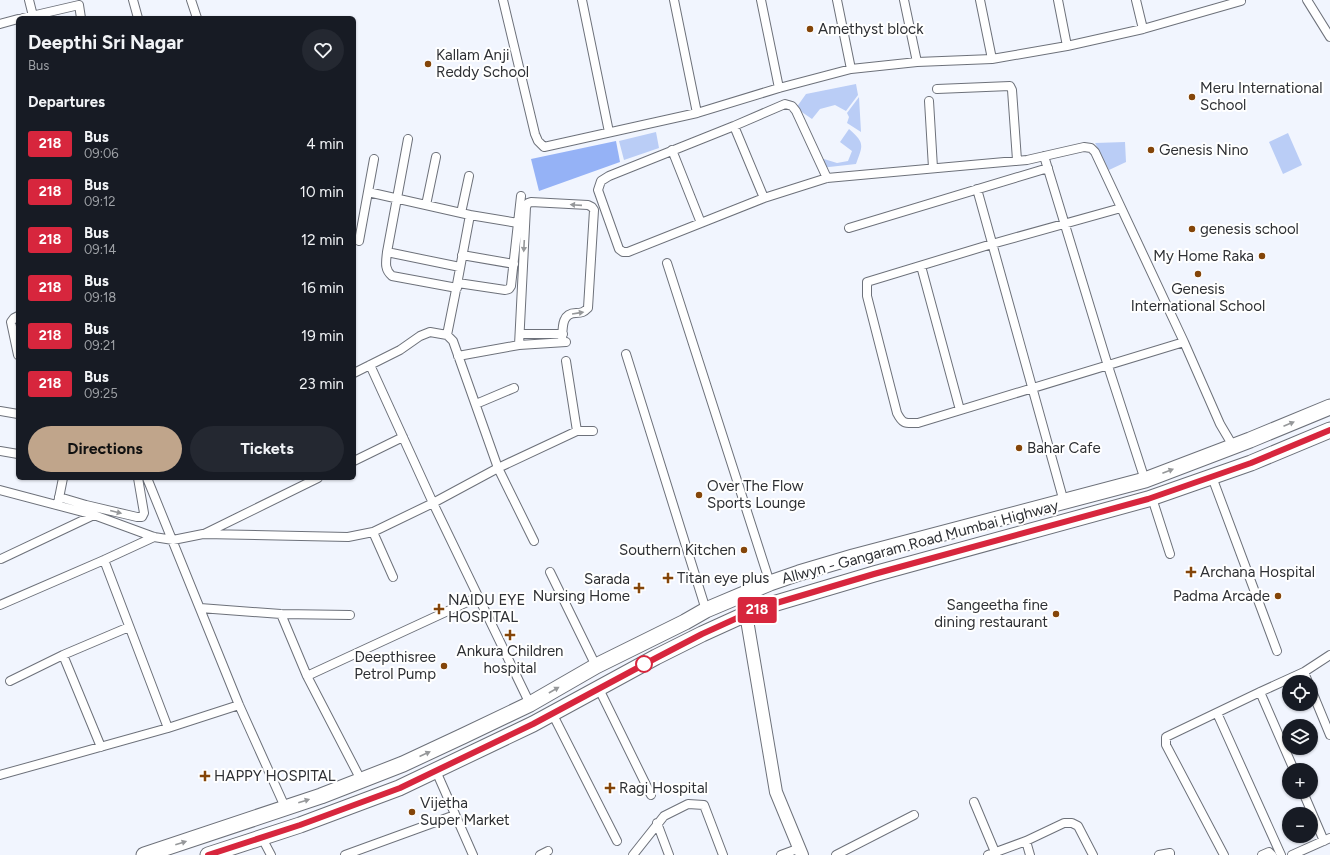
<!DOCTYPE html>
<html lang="en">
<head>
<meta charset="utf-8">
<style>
	body { margin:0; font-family:Figtree,sans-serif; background:#242831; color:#f1f3f6; height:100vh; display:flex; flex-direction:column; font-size:15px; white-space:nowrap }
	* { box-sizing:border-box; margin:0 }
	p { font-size:13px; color:#9ea1a6 }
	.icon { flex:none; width:22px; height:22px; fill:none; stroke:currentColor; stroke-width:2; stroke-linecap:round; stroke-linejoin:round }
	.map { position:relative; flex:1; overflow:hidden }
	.panel { position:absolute; left:16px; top:16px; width:340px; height:464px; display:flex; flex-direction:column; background:#171b24; border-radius:6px; box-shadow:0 1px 3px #0004 }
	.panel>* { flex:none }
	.badge { padding:0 8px; border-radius:3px; font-size:14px; line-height:26px }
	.controls { position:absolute; left:1282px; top:675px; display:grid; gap:8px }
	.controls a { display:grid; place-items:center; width:36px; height:36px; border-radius:50%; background:#171b24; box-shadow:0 1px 3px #0004; font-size:20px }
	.map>.badge { position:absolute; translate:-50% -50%; box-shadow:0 0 0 2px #fff }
	h2 { padding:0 12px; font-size:15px; line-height:36px }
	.round { display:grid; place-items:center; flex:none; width:42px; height:42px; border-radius:21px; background:#242831 }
	.head { display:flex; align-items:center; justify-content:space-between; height:68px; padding:0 12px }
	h1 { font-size:19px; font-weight:700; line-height:30px }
	.action { display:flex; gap:8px; margin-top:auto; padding:8px 12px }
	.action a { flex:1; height:46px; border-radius:24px; background:#c0a58b; color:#111; font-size:16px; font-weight:700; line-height:46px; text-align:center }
	.action a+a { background:#242831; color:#f1f3f6 }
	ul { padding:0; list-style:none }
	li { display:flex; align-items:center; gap:12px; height:48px; padding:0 12px }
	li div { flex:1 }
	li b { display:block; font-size:15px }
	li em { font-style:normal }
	li .badge { min-width:44px; font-weight:700; text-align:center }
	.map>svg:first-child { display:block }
	.green { fill:#bacdf6 }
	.water { fill:#95b2f6 }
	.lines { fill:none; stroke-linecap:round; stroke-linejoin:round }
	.street-casing { stroke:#6d717a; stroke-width:10 }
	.secondary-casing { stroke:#6d717a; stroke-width:14 }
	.highway-casing { stroke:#6d717a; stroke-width:17 }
	.street { stroke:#fff; stroke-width:8 }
	.secondary { stroke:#fff; stroke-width:12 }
	.highway { stroke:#fff; stroke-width:15 }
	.oneway { fill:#96989a }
	.line-casing { stroke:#fff; stroke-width:9 }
	.line { stroke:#d7263d; stroke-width:6 }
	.poi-dot { fill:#844509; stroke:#fff; stroke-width:1.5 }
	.stop-dot { fill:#fff; stroke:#d7263d; stroke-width:2 }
	.labels { text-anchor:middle; stroke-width:4; stroke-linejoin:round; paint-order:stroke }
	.poi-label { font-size:15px; fill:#2e3034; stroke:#fff; text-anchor:start }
	.street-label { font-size:15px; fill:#2e3034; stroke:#fff }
</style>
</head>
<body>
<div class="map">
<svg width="1330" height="855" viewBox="0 0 1330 855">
	<rect width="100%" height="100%" fill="#f1f5fe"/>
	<path class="green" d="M856 84 858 95 846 111 835 105 820 109 812 119 796 108 806 94Z
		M859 97 861 132 847 123 849 117 847 113Z
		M849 129C865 143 863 145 856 164L820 168 817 160 824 159 837 163 848 161 852 151 840 142Z
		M656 132 659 148 624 160 619 141Z
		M1288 133 1302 165 1283 174 1269 142Z
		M1125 142 1126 162 1109 170 1095 143Z"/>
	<path class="water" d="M616 141 620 162 539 191 531 159Z"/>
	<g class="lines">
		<defs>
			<path id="street" d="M29 0 33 16
				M133 0 138 18
				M191 0 197 18
				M503 0 535 134 538 141 544 147 697 113 779 88 851 69 917 62 992 59 1067 46 1143 29 1241 1
				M582 0 609 132
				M674 0 697 113
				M761 0 779 88
				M837 0 851 69
				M904 0 917 62
				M980 0 992 59
				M1058 0 1067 46
				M1136 0 1143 29
				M1307 0 1330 37
				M23 18 79 5 81 18
				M0 24 18 19
				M937 89 1010 86 1012 90 1017 160
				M929 101 933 168
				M734 126 764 198
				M408 139 387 252 460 267
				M672 150 701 223
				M1044 156 1108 366 1145 480
				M827 178 796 111 792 106 785 104 734 126 609 176 601 181 598 190 619 249 623 252H628L764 198 827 178 1027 160 1084 147 1091 148 1095 152 1184 342 1220 424 1233 446
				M977 189 1064 502
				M368 192 470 215 455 295 447 335
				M426 205 436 157
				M1121 208 992 244 867 282V296L897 413C903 425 906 423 918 423L1184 342
				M461 213 469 176
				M470 215 518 223
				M849 228 1048 168
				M359 241 374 159
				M387 252C386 262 384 269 392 276L457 288
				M462 255 514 264
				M667 263 770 583
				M921 266 960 410
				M458 283 505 290 509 289 511 286 521 196
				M18 316 14 318 11 322 18 355
				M520 334H563
				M519 345 526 207 528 203 531 202 588 205 592 207 594 210 588 308C584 312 582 313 576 313 560 313 563 331 562 342
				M626 354 706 610
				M458 356 519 345 566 342
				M566 361 577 431
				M370 365 433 503 530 704
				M354 373 400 350 420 336 430 332 447 335 453 341 498 468 534 541
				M476 404 514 388
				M0 411 18 414
				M0 451 18 454
				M354 461 403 437
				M1212 477 1277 651
				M147 478 239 705 285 807
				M0 490 94 515 154 537 173 540 203 534 348 537 373 532 433 503 498 468 577 431H593
				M59 497 86 505
				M1152 498 1170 554
				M58 503 63 478
				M84 512 86 505 137 517H142L144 513 138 478
				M373 532 393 577
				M204 534 318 478
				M1 559 94 515
				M104 560 168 728
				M550 572 596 666
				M0 605 104 560 154 537
				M200 608 281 614 350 615
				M281 614 307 676 361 780
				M63 655 101 747
				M1304 672 1308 682
				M307 676 478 597
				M10 681 63 655 129 627
				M599 689 651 795
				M1311 689 1330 735
				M1260 692 1294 770
				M552 713 617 841
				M1217 713 1281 855
				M436 771 473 855
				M0 775 168 728 239 705
				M1303 792 1324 841
				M974 802 995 852
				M657 823 669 855
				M262 838 271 855
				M1026 841 1030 855
				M345 855 455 815
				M540 855 548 851
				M633 855 664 816 688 804 704 805 723 855
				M781 855 800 848
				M836 855 914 815
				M988 855 1026 841 1064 823H1072L1078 826 1093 855
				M1159 855 1170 853V855
				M1224 855 1166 745V737L1260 692 1304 672 1330 655
				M1262 855 1269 852 1272 855
				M1292 855 1330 838"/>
			<path id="secondary" d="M746 614 776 792 802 855"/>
			<path id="highway" d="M144 855 321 796 403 764 463 736 530 704 596 666 685 622 706 610 770 583 799 573 853 557 1145 480 1250 440 1330 407
				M208 855 300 825 399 788 533 724 656 657 702 634 746 614 773 604 874 574 1148 499 1251 463 1330 430"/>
		</defs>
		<use href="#street" class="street-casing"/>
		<use href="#secondary" class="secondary-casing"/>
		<use href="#highway" class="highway-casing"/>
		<use href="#street" class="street"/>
		<use href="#secondary" class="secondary"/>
		<use href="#highway" class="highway"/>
	</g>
	<defs><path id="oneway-solid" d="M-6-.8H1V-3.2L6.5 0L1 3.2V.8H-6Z"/></defs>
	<g class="oneway">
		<use href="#oneway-solid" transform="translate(576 205) rotate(-176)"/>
		<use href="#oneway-solid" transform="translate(524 246) rotate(93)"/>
		<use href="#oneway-solid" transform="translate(578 313) rotate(-9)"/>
		<use href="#oneway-solid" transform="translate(1289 424) rotate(-23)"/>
		<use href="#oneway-solid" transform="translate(1168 471) rotate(-21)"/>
		<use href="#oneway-solid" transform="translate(116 512) rotate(14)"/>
		<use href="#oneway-solid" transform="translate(554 690) rotate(-30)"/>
		<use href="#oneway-solid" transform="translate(425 754) rotate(-24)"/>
		<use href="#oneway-solid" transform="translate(304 801) rotate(-17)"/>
		<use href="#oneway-solid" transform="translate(181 843) rotate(-18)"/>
	</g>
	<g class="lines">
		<defs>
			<path id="line" d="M208 855 300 825 400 788 533 724 656 658 702 634 746 614 773 604 874 574 1148 499 1251 463 1330 430"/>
		</defs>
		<use href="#line" class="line-casing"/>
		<use href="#line" class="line"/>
	</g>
	<g class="poi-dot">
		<circle cx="810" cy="29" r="4"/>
		<circle cx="428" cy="64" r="4"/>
		<circle cx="1192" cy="97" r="4"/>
		<circle cx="1151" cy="150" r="4"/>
		<circle cx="1192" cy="229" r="4"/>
		<circle cx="1262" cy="256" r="4"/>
		<circle cx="1198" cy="274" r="4"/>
		<circle cx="1019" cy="448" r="4"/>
		<circle cx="699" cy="495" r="4"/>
		<circle cx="744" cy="550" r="4"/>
		<path d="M1189 566h4v4h4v4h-4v4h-4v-4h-4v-4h4z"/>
		<path d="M666 572h4v4h4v4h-4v4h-4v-4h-4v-4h4z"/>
		<path d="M637 582h4v4h4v4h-4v4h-4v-4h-4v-4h4z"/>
		<circle cx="1278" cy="596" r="4"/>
		<path d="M437 603h4v4h4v4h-4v4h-4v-4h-4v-4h4z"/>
		<circle cx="1056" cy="614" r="4"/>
		<path d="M508 629h4v4h4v4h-4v4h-4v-4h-4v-4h4z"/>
		<circle cx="444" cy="666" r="4"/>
		<path d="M203 770h4v4h4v4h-4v4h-4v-4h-4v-4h4z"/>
		<path d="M608 782h4v4h4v4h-4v4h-4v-4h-4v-4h4z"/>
		<circle cx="412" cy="812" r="4"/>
	</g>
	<circle class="stop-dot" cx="644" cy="664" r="8"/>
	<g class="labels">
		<g class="poi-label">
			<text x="818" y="34">Amethyst block</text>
			<text x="436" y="60">Kallam Anji<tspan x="436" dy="17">Reddy School</tspan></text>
			<text x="1200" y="93">Meru International<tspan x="1200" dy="17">School</tspan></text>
			<text x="1159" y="155">Genesis Nino</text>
			<text x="1200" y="234">genesis school</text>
			<text x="1254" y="261" text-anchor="end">My Home Raka</text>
			<text x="1198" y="294" text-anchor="middle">Genesis<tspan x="1198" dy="17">International School</tspan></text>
			<text x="1027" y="453">Bahar Cafe</text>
			<text x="707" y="491">Over The Flow<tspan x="707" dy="17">Sports Lounge</tspan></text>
			<text x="736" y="555" text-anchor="end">Southern Kitchen</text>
			<text x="1200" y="577">Archana Hospital</text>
			<text x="677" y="583">Titan eye plus</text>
			<text x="630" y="584" text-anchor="end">Sarada<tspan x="630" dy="17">Nursing Home</tspan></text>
			<text x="1270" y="601" text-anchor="end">Padma Arcade</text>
			<text x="448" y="605">NAIDU EYE<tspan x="448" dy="17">HOSPITAL</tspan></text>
			<text x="1048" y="610" text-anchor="end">Sangeetha fine<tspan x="1048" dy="17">dining restaurant</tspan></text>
			<text x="510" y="656" text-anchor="middle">Ankura Children<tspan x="510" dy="17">hospital</tspan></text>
			<text x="436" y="662" text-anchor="end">Deepthisree<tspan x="436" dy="17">Petrol Pump</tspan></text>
			<text x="214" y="781">HAPPY HOSPITAL</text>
			<text x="619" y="793">Ragi Hospital</text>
			<text x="420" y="808">Vijetha<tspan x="420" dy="17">Super Market</tspan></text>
		</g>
		<g class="street-label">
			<text transform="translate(920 542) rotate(-15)" y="5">Allwyn - Gangaram Road Mumbai Highway</text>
		</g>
	</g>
</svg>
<div class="controls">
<a><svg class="icon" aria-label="locate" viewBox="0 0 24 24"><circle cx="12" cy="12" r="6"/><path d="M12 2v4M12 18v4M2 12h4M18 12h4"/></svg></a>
<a><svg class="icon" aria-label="layers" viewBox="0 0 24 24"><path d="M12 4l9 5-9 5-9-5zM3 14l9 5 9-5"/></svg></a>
<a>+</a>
<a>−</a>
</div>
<b class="badge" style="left:757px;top:610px;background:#d7263d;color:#fff">218</b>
<section class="panel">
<div class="head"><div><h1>Deepthi Sri Nagar</h1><p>Bus</p></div><a class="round"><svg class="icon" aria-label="heart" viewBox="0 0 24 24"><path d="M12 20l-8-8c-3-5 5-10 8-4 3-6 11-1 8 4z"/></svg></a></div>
<h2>Departures</h2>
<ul>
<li><span class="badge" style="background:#d7263d;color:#fff">218</span><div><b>Bus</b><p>09:06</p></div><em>4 min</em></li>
<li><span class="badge" style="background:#d7263d;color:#fff">218</span><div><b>Bus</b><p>09:12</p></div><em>10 min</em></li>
<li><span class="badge" style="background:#d7263d;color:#fff">218</span><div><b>Bus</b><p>09:14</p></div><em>12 min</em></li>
<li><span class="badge" style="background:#d7263d;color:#fff">218</span><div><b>Bus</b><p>09:18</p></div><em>16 min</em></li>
<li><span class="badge" style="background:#d7263d;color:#fff">218</span><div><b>Bus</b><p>09:21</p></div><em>19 min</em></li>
<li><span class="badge" style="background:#d7263d;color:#fff">218</span><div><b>Bus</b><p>09:25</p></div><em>23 min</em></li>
</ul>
<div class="action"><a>Directions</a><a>Tickets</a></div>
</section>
</div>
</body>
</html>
